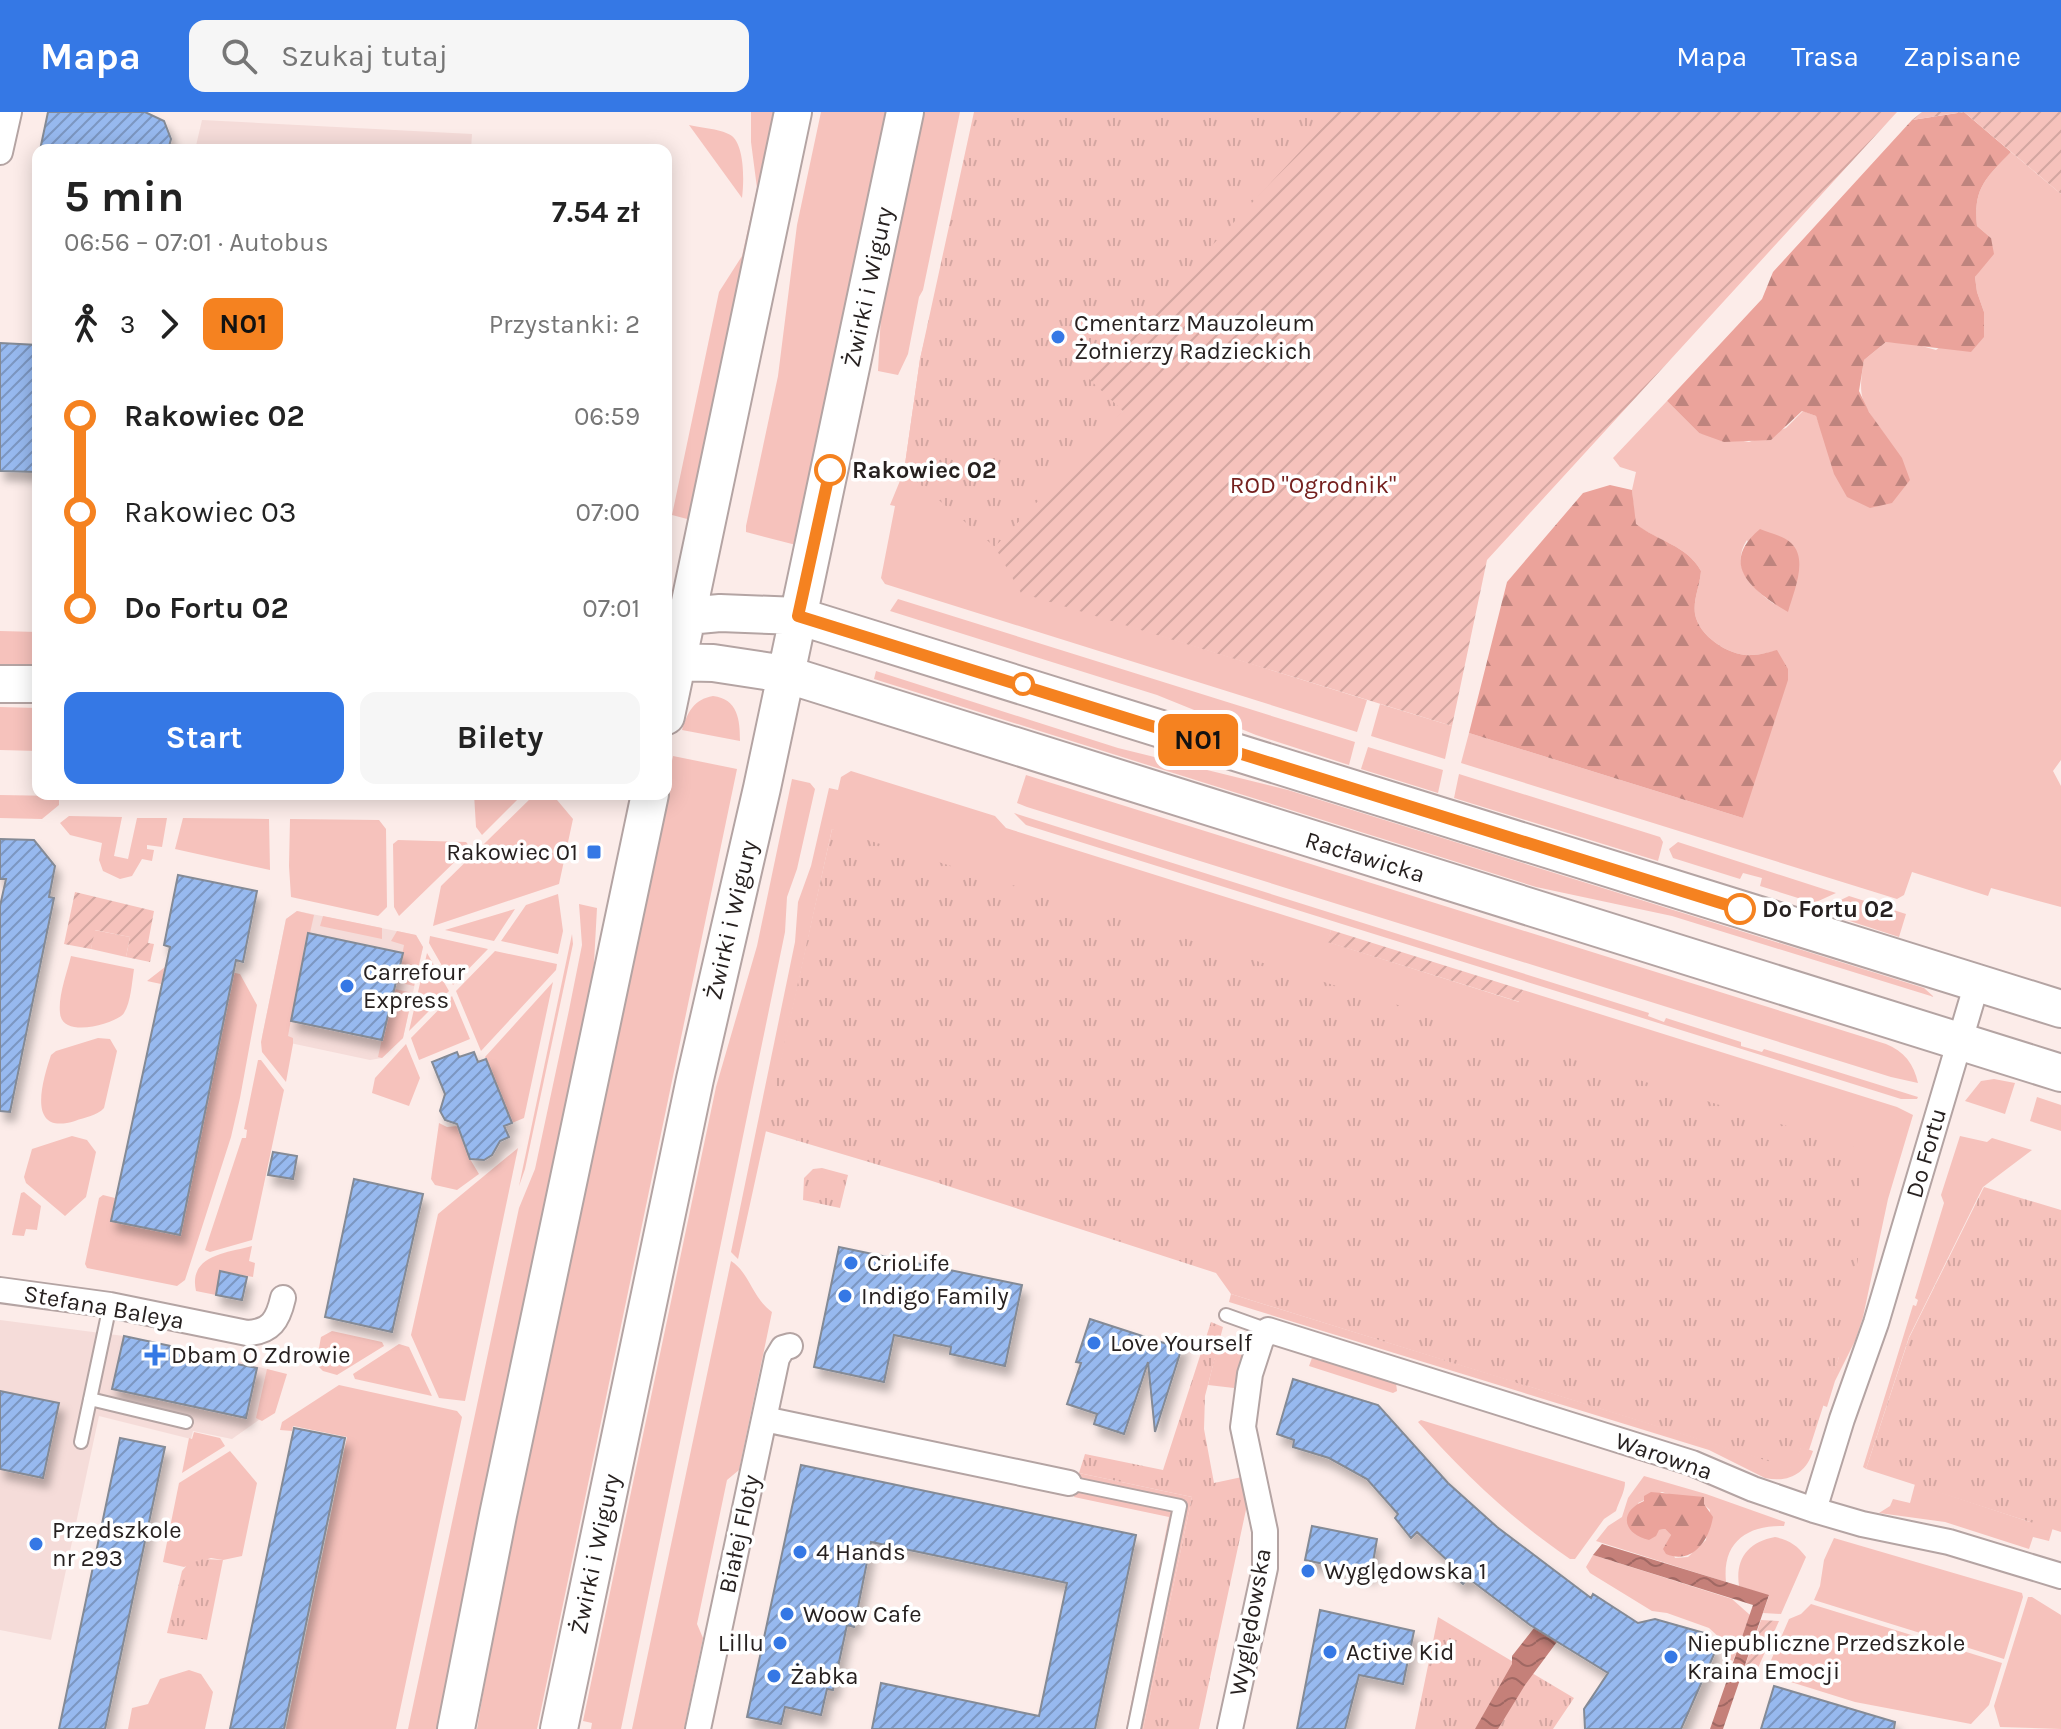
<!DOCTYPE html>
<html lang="pl">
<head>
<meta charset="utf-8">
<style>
	body { margin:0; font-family:Karla,sans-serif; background:#f6f6f6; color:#222; height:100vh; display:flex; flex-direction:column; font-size:30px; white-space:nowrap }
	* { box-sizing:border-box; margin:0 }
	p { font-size:26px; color:#767676 }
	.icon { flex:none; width:44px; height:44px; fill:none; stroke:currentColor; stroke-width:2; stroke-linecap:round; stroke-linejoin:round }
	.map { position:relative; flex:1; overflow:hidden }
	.details { position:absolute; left:32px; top:32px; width:640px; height:656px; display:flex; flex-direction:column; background:#fff; border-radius:16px; box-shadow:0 4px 20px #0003 }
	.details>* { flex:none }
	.badge { padding:0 16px; border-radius:12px; font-size:28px; line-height:52px }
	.map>.badge { position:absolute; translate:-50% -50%; box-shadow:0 0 0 4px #fff }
	.legs { display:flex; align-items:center; gap:12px; height:88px; padding:0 32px; font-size:26px }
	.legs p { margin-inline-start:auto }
	.head { display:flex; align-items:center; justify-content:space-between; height:136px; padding:0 32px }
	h1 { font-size:44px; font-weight:700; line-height:60px }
	.cta { display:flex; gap:16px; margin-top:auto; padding:16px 32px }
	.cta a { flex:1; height:92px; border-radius:16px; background:#3578e5; color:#fff; font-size:32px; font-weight:700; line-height:92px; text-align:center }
	.cta a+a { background:#f6f6f6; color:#222 }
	ul { padding:0 32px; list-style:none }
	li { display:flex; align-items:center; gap:28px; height:96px; font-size:30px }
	li i { display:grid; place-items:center; width:12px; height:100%; margin:0 10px; background:currentColor }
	li i::after { content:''; width:20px; height:20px; margin:-10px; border:6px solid; border-radius:50%; background:#fff }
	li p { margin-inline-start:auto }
	li:first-child i { background:linear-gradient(#0000 50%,currentColor 0) }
	li:last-child i { background:linear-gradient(currentColor 50%,#0000 0) }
	header { display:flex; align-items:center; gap:48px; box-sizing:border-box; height:112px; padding:0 40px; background:#3578e5; color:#fff }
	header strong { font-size:38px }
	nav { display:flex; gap:44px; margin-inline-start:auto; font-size:28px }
	.search { width:560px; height:72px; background:#f6f6f6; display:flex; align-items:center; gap:20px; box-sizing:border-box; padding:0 28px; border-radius:16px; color:#767676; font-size:30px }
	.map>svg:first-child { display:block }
	.built { fill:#f5dcd9 }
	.grass { fill:#f6c2bc; fill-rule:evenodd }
	.forest { fill:url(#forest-firs) }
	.park { fill:url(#park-tufts) }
	.garden { fill:url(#garden-furrows) }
	.water { fill:url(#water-waves) }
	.building { fill:url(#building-hatch); stroke:#848a95; stroke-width:2; filter:url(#shadow) }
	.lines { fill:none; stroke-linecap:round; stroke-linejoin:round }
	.lane-casing { stroke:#b4a4a3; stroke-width:16 }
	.street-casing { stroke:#b4a4a3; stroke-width:28 }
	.secondary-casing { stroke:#b4a4a3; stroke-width:40 }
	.lane { stroke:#fff; stroke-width:12 }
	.street { stroke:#fff; stroke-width:24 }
	.secondary { stroke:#fff; stroke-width:36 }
	.line-1-casing { stroke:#fff; stroke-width:18 }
	.line-1 { stroke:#f58220; stroke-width:12 }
	.poi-dot { fill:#3578e5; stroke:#fff; stroke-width:3 }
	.stop-1-dot { fill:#fff; stroke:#f58220; stroke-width:4 }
	.labels { text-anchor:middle; stroke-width:7; stroke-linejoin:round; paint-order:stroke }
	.street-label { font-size:24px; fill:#272120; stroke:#fff }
	.poi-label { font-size:24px; fill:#272120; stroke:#fff; text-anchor:start }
	.stop-label { font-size:24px; font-weight:bold; fill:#272120; stroke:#fff; text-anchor:start }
	.park-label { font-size:24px; fill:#74201e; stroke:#fff }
</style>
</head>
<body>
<header>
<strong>Mapa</strong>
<div class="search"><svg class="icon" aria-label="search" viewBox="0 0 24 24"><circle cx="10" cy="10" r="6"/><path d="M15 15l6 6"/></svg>Szukaj tutaj</div>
<nav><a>Mapa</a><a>Trasa</a><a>Zapisane</a></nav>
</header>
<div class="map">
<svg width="2061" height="1617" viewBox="0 0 2061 1617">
	<defs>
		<pattern id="forest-firs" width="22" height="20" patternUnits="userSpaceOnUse" patternTransform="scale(2)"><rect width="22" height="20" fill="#eba39b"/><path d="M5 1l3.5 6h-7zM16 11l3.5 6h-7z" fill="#be847e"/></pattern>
		<pattern id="park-tufts" width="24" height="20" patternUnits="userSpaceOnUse" patternTransform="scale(2)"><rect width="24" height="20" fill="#f6c2bc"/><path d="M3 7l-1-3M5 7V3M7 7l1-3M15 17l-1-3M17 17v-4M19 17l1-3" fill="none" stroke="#d3a6a1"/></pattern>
		<pattern id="garden-furrows" width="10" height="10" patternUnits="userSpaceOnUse" patternTransform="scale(2)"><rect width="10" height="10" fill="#f6c2bc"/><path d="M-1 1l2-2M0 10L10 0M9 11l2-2" fill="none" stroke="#d3a6a1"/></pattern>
		<pattern id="water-waves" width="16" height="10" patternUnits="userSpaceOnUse" patternTransform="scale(2)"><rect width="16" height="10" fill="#c58079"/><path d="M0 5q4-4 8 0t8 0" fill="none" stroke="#a06863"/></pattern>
		<pattern id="building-hatch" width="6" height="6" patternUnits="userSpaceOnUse" patternTransform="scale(2)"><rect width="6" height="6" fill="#97b9ef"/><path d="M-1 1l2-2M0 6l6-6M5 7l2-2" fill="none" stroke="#7b96c1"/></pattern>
		<filter id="shadow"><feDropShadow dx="5" dy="9" stdDeviation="4" flood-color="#0004"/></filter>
	</defs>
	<rect width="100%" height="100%" fill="#fcece9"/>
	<path class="built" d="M202 8 472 22 471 38H195Z
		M297 799 416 823 423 835 403 926 382 946 370 948 262 925 286 807Z
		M0 1208 124 1224 222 1245 274 1259 263 1305 232 1327 193 1319 191 1327 99 1304 51 1528 0 1518Z"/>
	<path class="grass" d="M751 0H778L691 408 672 403 719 180 742 144 757 76 751 30Z
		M821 0H889L796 433 746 420V414L778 264 797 113Z
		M920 0H960L923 178 919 185 908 242 898 263 878 259 882 183Z
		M689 13C701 16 723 17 732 24 745 35 744 71 742 86Z
		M2011 40 2061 82V648L2053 659 2061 674V795L1991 776 1988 784 1912 760 1904 783 1897 787 1461 651 1469 621 1743 706 1777 539C1769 540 1760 543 1752 543 1731 545 1699 525 1695 502 1693 487 1700 474 1701 459 1687 433 1657 429 1635 412L1632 378 1636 360 1620 355 1613 346 1667 289 1699 321 1749 330 1786 316 1803 299 1816 304 1826 331 1885 323C1862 290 1857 289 1864 248L1886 230 1911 231 1936 238 1984 200 1977 180 1975 165 1983 153 1991 126 1977 114C1973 76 1986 66 2011 40ZM1747 428 1774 492C1753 477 1729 455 1747 428Z
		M936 181 1123 298 1021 480 1367 588 1357 620 885 472 881 466 895 394 890 393 904 359 920 247Z
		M898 487 1355 630 1349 653 1256 623 1157 583 890 499Z
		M0 519 38 520V556L0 555Z
		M876 559 1118 636 1288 678 1924 876 1934 885 1672 804 1536 775 874 567Z
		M713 584C738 587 740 608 740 629L682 618C687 601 694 587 713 584Z
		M1380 592 1452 614 1445 647 1371 624Z
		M0 595 38 596V639L0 638Z
		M1368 635 1443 658 1438 681 1361 657Z
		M673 644 737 657 537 1617H477L510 1422Z
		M851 659 995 704 1006 716 1331 818 1328 830 1519 890 1523 878 1897 995 1913 1003 1888 1087 1863 1205 1855 1229 1835 1269 1827 1295 1822 1293 1839 1245 832 717 738 1147 731 1140 795 830 798 790 811 754 829 676 838 678 841 665Z
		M1459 662 1660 725 1663 730 1658 749 1454 686Z
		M1026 663 1886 932C1904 939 1914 952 1918 971L1891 965 1027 695 1017 691Z
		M792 667 810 671 815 677 797 757 787 785 785 820 621 1617H591L592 1611 583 1609 716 975 757 834Z
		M474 682H523L482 723 476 715Z
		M535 682H552L573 707 559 772 433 814 441 774Z
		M0 683 59 684V693L42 707 0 706Z
		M1014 701 1649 901 1648 904 1664 910 1666 906 1741 930V934L1762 940 1764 937 1918 985 1917 987H1901L1026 713Z
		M69 704 122 705 114 744 128 747 137 706H167L162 735 147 733V737L154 738 152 749 142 747 132 764 120 767 103 759 99 748 102 731 70 723 60 711Z
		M183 706 269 707 270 758 175 737Z
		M290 707 379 708 386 717 387 795 378 804 291 785 289 754Z
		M398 728 466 730 470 735 399 804 394 795 393 732Z
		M1678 730 1836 781 1814 791 1760 774 1762 766 1743 761 1740 767 1673 746 1669 737Z
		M558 782 563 819 558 842 501 829 526 793Z
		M1849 784 1906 802 1899 825 1825 801 1826 795Z
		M579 792 597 796 593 869 438 1617H408L510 1138 519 1096 535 1057 569 898 582 833Z
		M515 797 494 829 445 818Z
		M297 799 314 803 310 821H307L288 924 293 926V932L286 970 262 940 261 930 286 807Z
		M323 804 382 816V827L320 814Z
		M94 818 130 825 126 845 91 837Z
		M397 819 416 823 423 835 414 874 397 870 404 833 391 829Z
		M572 822 573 832 525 1057 519 1074Z
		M430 824 488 837 453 873 429 831Z
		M495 839 557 852 556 858 481 939 456 879Z
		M427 841 449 879 409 919Z
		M71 844 134 857C132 869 131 890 124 901 118 911 62 928 60 901 58 884 67 861 71 844Z
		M174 848 240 862 257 893 240 986 231 1025 185 1168 177 1174 87 1156 85 1152 99 1086 103 1083 115 1086 111 1109 180 1122 232 871 165 856 161 872 147 869Z
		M553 870 524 1006 512 1011 485 945Z
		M395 877 413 881 403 926 382 946 378 945 393 878Z
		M452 884 470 927 419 948 411 926Z
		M98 926 110 927 117 939 104 996C97 1004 85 1005 75 1009 26 1024 42 970 51 943L56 939Z
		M406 932 420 966 409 994 372 981 375 966Z
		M258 948H261L284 978 252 1128 210 1140 205 1138 242 1026H246L247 1018 244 1017Z
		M1994 967 2015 971 2005 1002 1965 989 1981 969Z
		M2037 985 2061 993V1019L2030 1009Z
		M439 1011 447 1015 457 1014 470 1047 479 1062 457 1078 435 1073 431 1067Z
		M72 1024 87 1028 96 1040 86 1085 65 1104 26 1071 24 1065 32 1037Z
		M1960 1024 1987 1030 1992 1026 2032 1038 1983 1075 1909 1225 1866 1357 1863 1355 1913 1193 1916 1194 1918 1188 1915 1186 1944 1091 1941 1083Z
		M518 1036 465 1289 439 1286 411 1223 438 1102Z
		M24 1080 41 1094 37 1118 26 1117 24 1124 12 1123 21 1081Z
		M252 1134 249 1149 255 1151 253 1165 221 1159 216 1183 196 1179C188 1143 227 1141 252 1134Z
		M731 1149C749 1160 753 1187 772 1200L739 1358 727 1368 697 1512 703 1526 684 1617H632Z
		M1231 1182 1793 1356 1801 1335 1813 1339C1806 1362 1788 1371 1765 1366L1709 1338 1229 1190Z
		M332 1219 382 1230 384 1234 337 1263 323 1259 316 1252 321 1225Z
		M1219 1228 1241 1234 1242 1244 1234 1276 1208 1273Z
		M399 1232 409 1235 432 1284 355 1267 353 1262Z
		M1312 1246 1396 1271 1397 1279 1393 1281 1309 1254Z
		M267 1257 287 1262 275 1301 262 1309 256 1306Z
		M339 1273 457 1299 462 1305 396 1617H286L347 1325 293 1314 292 1319 280 1318 282 1310Z
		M1421 1308 1625 1370C1625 1380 1619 1389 1616 1399L1604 1407 1575 1447H1570C1514 1409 1464 1362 1418 1310Z
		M194 1320 220 1326 225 1334 182 1361 189 1326 192 1327Z
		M230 1339 257 1371 242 1444 223 1448 211 1446 184 1455 163 1450 179 1371Z
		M1079 1361 1192 1385 1143 1617H1126L1169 1405 1074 1385Z
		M1644 1364 1706 1382 1785 1410 1784 1414C1747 1413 1722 1430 1726 1470L1596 1429 1608 1414 1622 1405 1628 1386ZM1662 1380C1682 1387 1693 1380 1710 1398L1706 1428 1688 1445 1675 1446 1669 1429 1671 1423 1665 1417 1659 1418 1638 1391Z
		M1915 1372 2030 1410 2061 1388 2049 1429 2033 1425 2029 1437 1945 1410 1879 1401 1890 1394 1893 1387 1910 1391Z
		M1775 1425C1789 1428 1797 1433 1806 1445L1781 1502 1763 1501 1769 1484 1739 1474C1735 1447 1748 1430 1775 1425Z
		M1834 1426 2022 1481 2023 1485 2004 1547 1814 1488 1820 1474 1824 1448Z
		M1593 1443 1732 1487 1750 1503 1733 1549 1723 1544 1721 1527 1709 1516 1667 1501 1652 1499 1590 1461 1586 1455Z
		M2028 1485H2032L2061 1503V1617L2000 1615 1994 1594Z
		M1811 1492 2002 1551 1989 1593 1971 1612 1855 1590 1765 1562 1789 1507 1801 1502Z
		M189 1558 201 1562 213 1580 205 1617H128L132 1596 148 1592 160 1567Z"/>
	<path class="forest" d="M1964 0 2011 40C1986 66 1973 76 1977 114L1991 126 1994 142 1975 165 1977 180 1984 200V225L1971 240 1886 230 1864 248 1859 279 1869 300 1902 346 1910 368 1892 391 1870 396 1847 385 1834 362 1816 304 1802 299 1771 328 1724 330 1699 321 1667 289 1762 187 1773 160 1912 8Z
		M1610 373 1632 378 1636 412C1657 429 1687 433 1701 459 1700 474 1693 487 1695 502 1699 525 1731 545 1752 543 1760 543 1769 540 1777 538L1788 557V568L1743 706 1469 621 1507 470 1583 381Z
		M1760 417C1769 421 1784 424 1791 431 1809 447 1793 481 1788 500 1754 480 1717 453 1760 417Z
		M1651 1380 1704 1385V1392L1713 1405C1709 1429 1692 1453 1666 1442L1663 1437 1671 1423 1665 1417 1659 1418 1656 1424 1649 1428C1623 1422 1618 1400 1644 1389V1384Z"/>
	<path class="park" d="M974 0H1405L995 435 904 359 920 247Z
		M832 717 1861 1037 1858 1147 1839 1245 1809 1338 1801 1336 1794 1357 1231 1182 1216 1161 929 1068 765 1019Z
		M822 1056 848 1063 840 1096 803 1088 804 1066 813 1057Z
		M1984 1075 2061 1098V1420L1866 1357 1909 1226Z
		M1211 1210 1223 1215 1205 1284 1204 1317 1214 1371 1242 1365 1247 1393 1199 1617H1143L1192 1385 1079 1361 1085 1342 1163 1358Z
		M204 1447 223 1448 207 1528 167 1521 182 1459 188 1452Z
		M1438 1505 1574 1586 1553 1617H1415Z"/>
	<path class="garden" d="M1337 0H1897L1487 448 1452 614 1021 481 995 435 1123 299 1088 266Z
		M1922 0H2061V82L1964 0 1912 8Z
		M75 780 154 799 148 831 154 832 150 850 126 845 130 825 95 818 91 837 64 832Z
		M1331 818 1523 878 1520 890 1327 830Z
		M1761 1508 1779 1509 1757 1558 1745 1554Z"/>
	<path class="water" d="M1602 1432 1769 1483 1723 1617H1710L1753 1493 1593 1443Z
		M1568 1473 1588 1488 1525 1573 1498 1617H1475L1512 1552V1544Z"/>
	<path class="building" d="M48 0H145L164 9 171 27 168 38H40Z
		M0 231 38 233V360L0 359Z
		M0 727 34 728 55 754 49 785 54 786 10 1000 0 999V794L6 767H0Z
		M178 763 257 779 243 850 236 848 180 1123 111 1109 170 835 164 833Z
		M308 821 403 841 382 928 291 909Z
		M457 940 459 945 474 940 478 950 486 947 512 1011 504 1014 509 1025 500 1029 492 1043 484 1048 470 1047 457 1012 445 1008 440 999 445 982 432 950Z
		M273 1040 297 1044 293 1067 268 1063Z
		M354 1067 423 1082 392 1220 325 1205Z
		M839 1135 1022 1173 1005 1254 950 1242 951 1235 894 1223 884 1270 814 1255Z
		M220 1159 247 1165 242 1188 216 1183Z
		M1090 1207 1167 1232H1183L1155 1320 1148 1250 1124 1322 1094 1312 1097 1302 1067 1292 1081 1251 1076 1250Z
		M124 1224 222 1245 221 1249 257 1256 246 1306 112 1277Z
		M1293 1267 1378 1293 1448 1371 1497 1415 1591 1486 1593 1482 1638 1511 1655 1507 1704 1521 1713 1532 1715 1540 1681 1617H1585L1584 1597 1608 1561 1530 1513 1468 1466 1463 1472 1444 1455 1449 1450 1417 1420 1411 1426 1395 1406 1398 1402 1367 1367 1329 1346 1293 1335 1294 1328 1277 1322Z
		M0 1279 59 1291 43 1366 0 1357Z
		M294 1316 345 1326 284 1617H230Z
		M120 1326 165 1335 105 1617H59Z
		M801 1353 1136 1423 1095 1617H872L881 1571 1039 1604 1067 1471 871 1430 854 1515 847 1513 833 1578 827 1577 821 1603 785 1595 781 1612 747 1605Z
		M1312 1414 1377 1427 1371 1462 1305 1448Z
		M1320 1498 1414 1519 1403 1572 1359 1563 1345 1617H1297Z
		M1774 1574 1895 1610 1894 1617H1761Z"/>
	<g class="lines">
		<defs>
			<path id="lane" d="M1226 1203 1268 1218
				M90 1287 186 1310
				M81 1330 110 1193
				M1069 1371 1180 1394 1134 1617"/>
			<path id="street" d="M0 40 9 0
				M0 1178 110 1193 247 1221C271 1220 278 1208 283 1186
				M764 1307 1069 1371
				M1814 1398 1842 1307 1876 1211 1977 871
				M698 1617 777 1246 783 1236 790 1234
				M1230 1617 1265 1456V1419L1243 1315 1250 1262 1261 1228 1268 1218 1692 1351 1753 1377 1814 1398 1862 1412 1949 1430 2061 1464"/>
			<path id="secondary" d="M666 506 720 501 798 504 2061 897
				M666 550 713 551 785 562 2061 961
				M0 572H38
				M666 604 793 0
				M456 1617 498 1403 650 682
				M559 1617 695 967 762 676 905 0"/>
		</defs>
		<use href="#lane" class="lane-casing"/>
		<use href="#street" class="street-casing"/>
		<use href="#secondary" class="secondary-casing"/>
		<use href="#lane" class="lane"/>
		<use href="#street" class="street"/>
		<use href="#secondary" class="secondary"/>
	</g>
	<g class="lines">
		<defs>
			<path id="line-1" d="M830 358 798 504 1740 797"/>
		</defs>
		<use href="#line-1" class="line-1-casing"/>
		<use href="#line-1" class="line-1"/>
	</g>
	<g class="poi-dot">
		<circle cx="1058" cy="225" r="8"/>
		<rect x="586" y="732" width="16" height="16" rx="4"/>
		<circle cx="347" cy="874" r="8"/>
		<circle cx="851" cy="1151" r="8"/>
		<circle cx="845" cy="1184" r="8"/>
		<circle cx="1094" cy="1231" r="8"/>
		<path d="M151 1231h8v8h8v8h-8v8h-8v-8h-8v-8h8z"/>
		<circle cx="36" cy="1432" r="8"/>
		<circle cx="800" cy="1440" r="8"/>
		<circle cx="1308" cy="1459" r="8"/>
		<circle cx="787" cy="1502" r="8"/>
		<circle cx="780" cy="1531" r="8"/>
		<circle cx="1330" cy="1540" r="8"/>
		<circle cx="1671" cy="1545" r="8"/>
		<circle cx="774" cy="1564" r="8"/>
	</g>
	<g class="stop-1-dot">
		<circle cx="830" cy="358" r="14"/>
		<circle cx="1023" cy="572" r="10"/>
		<circle cx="1740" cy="797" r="14"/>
	</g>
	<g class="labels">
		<g class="street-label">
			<text transform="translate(868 175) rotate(-78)" y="8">Żwirki i Wigury</text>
			<text transform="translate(1365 745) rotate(17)" y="8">Racławicka</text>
			<text transform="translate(731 808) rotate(-77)" y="8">Żwirki i Wigury</text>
			<text transform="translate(1926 1041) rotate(-74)" y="8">Do Fortu</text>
			<text transform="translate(104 1195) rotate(10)" y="8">Stefana Baleya</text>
			<text transform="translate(1664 1344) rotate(19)" y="8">Warowna</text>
			<text transform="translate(739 1422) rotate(-78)" y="8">Białej Floty</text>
			<text transform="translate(595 1442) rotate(-78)" y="8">Żwirki i Wigury</text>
			<text transform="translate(1250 1510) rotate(-80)" y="8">Wyględowska</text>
		</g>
		<g class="poi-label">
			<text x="1074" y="219">Cmentarz Mauzoleum<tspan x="1074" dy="28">Żołnierzy Radzieckich</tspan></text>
			<text x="578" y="748" text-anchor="end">Rakowiec 01</text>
			<text x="363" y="868">Carrefour<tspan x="363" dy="28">Express</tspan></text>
			<text x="867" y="1159">CrioLife</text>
			<text x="861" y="1192">Indigo Family</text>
			<text x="1110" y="1239">Love Yourself</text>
			<text x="171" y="1251">Dbam O Zdrowie</text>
			<text x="52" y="1426">Przedszkole<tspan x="52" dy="28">nr 293</tspan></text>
			<text x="816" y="1448">4 Hands</text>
			<text x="1324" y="1467">Wyględowska 1</text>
			<text x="803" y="1510">Woow Cafe</text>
			<text x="764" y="1539" text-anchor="end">Lillu</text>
			<text x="1687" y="1539">Niepubliczne Przedszkole<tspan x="1687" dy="28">Kraina Emocji</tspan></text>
			<text x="1346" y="1548">Active Kid</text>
			<text x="790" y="1572">Żabka</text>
		</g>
		<g class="stop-label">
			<text x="852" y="366">Rakowiec 02</text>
			<text x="1762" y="805">Do Fortu 02</text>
		</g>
		<g class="park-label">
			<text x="1313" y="381">ROD "Ogrodnik"</text>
		</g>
	</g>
</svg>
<b class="badge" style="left:1198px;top:628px;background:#f58220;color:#111">N01</b>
<section class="details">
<div class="head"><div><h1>5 min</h1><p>06:56 – 07:01 · Autobus</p></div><b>7.54 zł</b></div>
<div class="legs"><svg class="icon" aria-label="walk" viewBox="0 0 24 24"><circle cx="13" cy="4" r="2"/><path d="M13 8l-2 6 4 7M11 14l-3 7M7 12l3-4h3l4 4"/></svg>3<svg class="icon" aria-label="forward" viewBox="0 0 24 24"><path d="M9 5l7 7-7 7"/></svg><b class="badge" style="background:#f58220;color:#111">N01</b><p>Przystanki: 2</p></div>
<ul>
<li><i style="color:#f58220"></i><b>Rakowiec 02</b><p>06:59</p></li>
<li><i style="color:#f58220"></i><span>Rakowiec 03</span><p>07:00</p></li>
<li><i style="color:#f58220"></i><b>Do Fortu 02</b><p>07:01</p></li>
</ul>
<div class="cta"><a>Start</a><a>Bilety</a></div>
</section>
</div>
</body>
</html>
